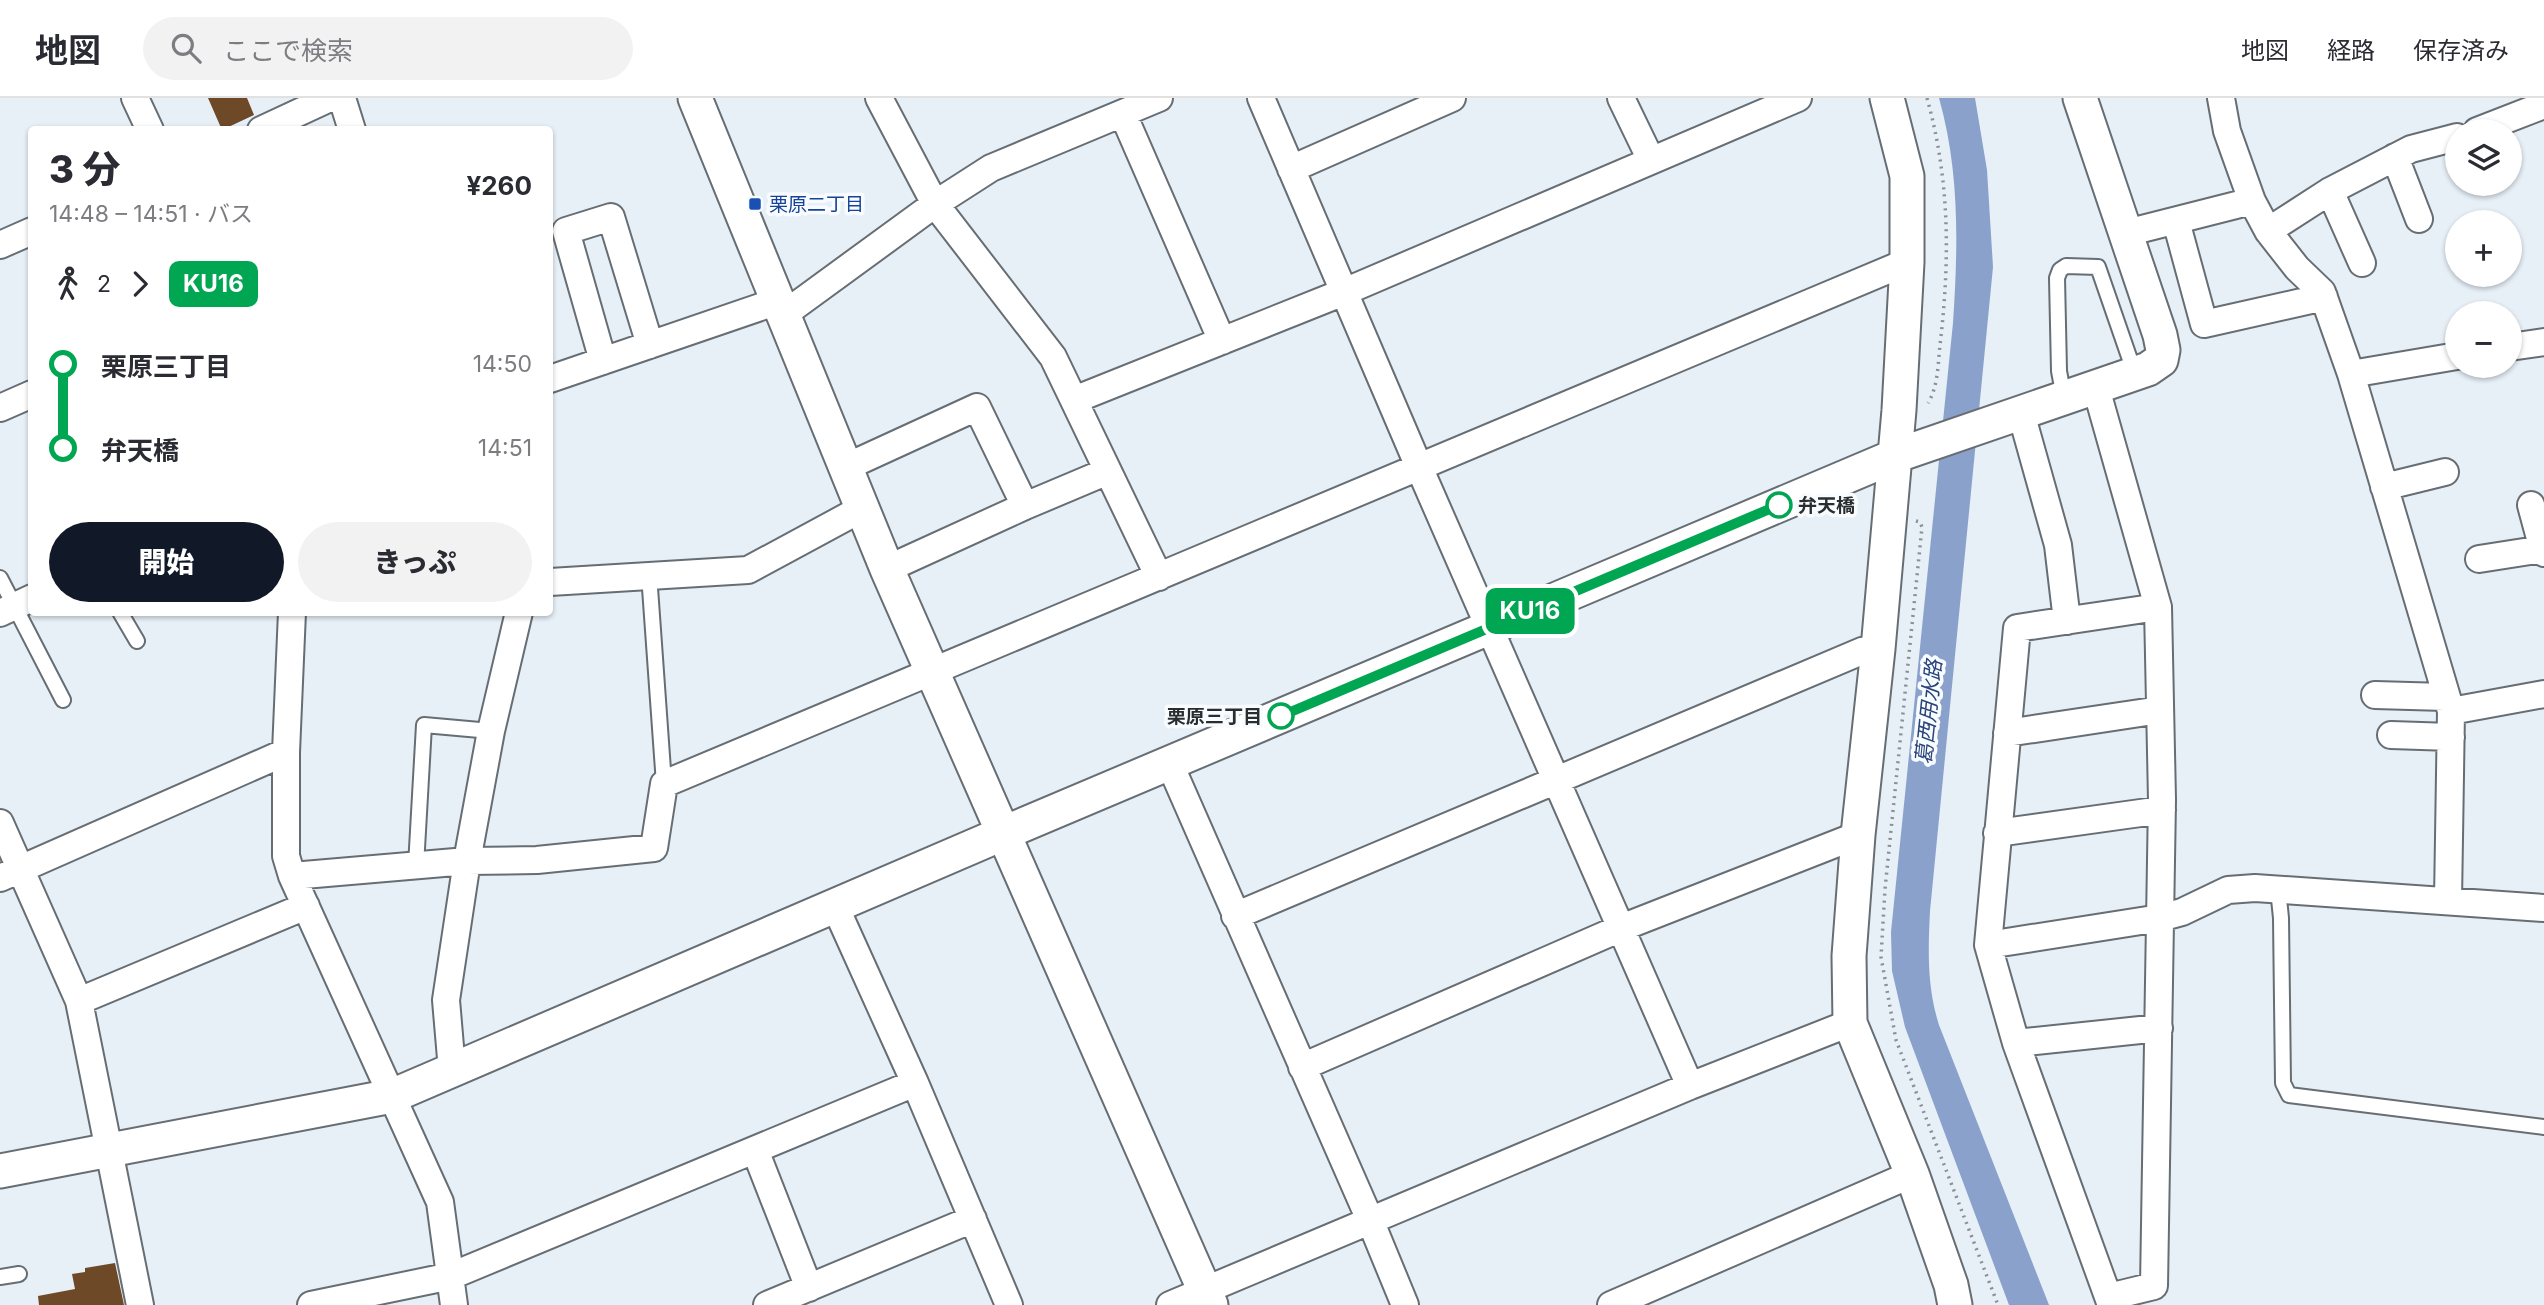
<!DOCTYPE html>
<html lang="ja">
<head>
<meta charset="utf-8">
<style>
	body { margin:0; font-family:Inter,"Noto Sans JP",sans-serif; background:#f2f2f3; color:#2b2b33; height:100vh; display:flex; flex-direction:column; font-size:26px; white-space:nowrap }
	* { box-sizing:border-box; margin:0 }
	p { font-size:23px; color:#7c7c81 }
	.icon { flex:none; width:38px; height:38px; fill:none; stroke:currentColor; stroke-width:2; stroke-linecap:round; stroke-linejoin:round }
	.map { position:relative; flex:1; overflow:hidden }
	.details { position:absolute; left:28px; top:28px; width:525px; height:490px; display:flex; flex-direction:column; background:#fff; border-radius:7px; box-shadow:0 2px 5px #0004 }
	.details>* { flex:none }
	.badge { padding:0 14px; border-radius:10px; font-size:24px; line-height:46px }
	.fabs { position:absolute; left:2445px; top:21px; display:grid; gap:14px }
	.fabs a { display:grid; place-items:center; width:77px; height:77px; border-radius:50%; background:#fff; box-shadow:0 2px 5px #0004; font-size:35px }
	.map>.badge { position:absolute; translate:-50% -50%; box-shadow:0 0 0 4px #fff }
	.legs { display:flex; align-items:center; gap:10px; height:77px; padding:0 21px; font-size:23px }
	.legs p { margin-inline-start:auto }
	.summary { display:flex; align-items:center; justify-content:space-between; height:119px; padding:0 21px }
	h1 { font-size:38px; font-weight:800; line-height:52px }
	.button { display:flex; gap:14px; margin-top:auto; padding:14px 21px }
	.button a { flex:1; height:80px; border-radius:42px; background:#111827; color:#fff; font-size:28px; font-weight:800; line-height:80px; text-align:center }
	.button a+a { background:#f2f2f3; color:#2b2b33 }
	ul { padding:0 21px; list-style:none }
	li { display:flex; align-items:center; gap:24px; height:84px; font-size:26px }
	li i { display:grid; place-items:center; width:10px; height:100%; margin:0 9px; background:currentColor }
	li i::after { content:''; width:18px; height:18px; margin:-9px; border:5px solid; border-radius:50%; background:#fff }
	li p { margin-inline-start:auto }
	li:first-child i { background:linear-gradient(#0000 50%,currentColor 0) }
	li:last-child i { background:linear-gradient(currentColor 50%,#0000 0) }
	header { display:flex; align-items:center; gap:42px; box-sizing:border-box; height:98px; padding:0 35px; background:#fff; border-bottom:2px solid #e1e1e2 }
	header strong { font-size:33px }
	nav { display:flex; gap:38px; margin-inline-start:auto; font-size:24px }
	.search { width:490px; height:63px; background:#f2f2f3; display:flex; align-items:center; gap:18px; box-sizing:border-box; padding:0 24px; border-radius:38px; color:#7c7c81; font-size:26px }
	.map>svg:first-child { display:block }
	.water { fill:#8aa1cc }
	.building { fill:#6e4928 }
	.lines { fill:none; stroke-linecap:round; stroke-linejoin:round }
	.service-casing { stroke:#666e74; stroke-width:18 }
	.minor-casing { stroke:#666e74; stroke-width:30 }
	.tertiary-casing { stroke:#666e74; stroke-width:37 }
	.path { stroke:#8a9095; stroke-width:3.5; stroke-dasharray:2 5; stroke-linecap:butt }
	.service { stroke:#fff; stroke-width:14 }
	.minor { stroke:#fff; stroke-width:26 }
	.tertiary { stroke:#fff; stroke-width:33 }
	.line-1-casing { stroke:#fff; stroke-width:16 }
	.line-1 { stroke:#00a651; stroke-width:10 }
	.transit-dot { fill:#1a4fb4; stroke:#f8fcff; stroke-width:2.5 }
	.stop-1-dot { fill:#fff; stroke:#00a651; stroke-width:3.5 }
	.labels { text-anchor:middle; stroke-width:7; stroke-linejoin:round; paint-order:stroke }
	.transit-label { font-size:19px; fill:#164399; stroke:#f8fcff; text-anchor:start }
	.stop-label { font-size:19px; font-weight:bold; fill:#2a2d30; stroke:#f8fcff; text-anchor:start }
	.water-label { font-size:21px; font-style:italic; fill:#29437a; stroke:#f8fcff }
</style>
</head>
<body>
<header>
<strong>地図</strong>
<div class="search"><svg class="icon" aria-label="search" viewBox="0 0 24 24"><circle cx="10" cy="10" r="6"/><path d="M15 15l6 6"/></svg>ここで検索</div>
<nav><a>地図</a><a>経路</a><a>保存済み</a></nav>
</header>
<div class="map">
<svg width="2544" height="1207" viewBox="0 0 2544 1207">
	<rect width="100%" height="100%" fill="#e7eff7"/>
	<path class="water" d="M1939 0H1975L1987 72 1993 169 1930 813C1928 853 1927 889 1939 927L2049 1207H2009L1905 929 1892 873 1891 834 1953 225C1958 149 1960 74 1939 0Z"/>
	<path class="building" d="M208 0H247L254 17 222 32Z
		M115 1165 124 1207H39L38 1198 75 1191 72 1176 85 1174V1170Z"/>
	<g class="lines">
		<defs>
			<path id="service" d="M2064 300 2059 273 2057 180 2060 172 2066 168 2098 169 2135 276
				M649 476 664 686
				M0 480 63 602
				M120 514 137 543
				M416 768 424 627 491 633
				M2278 791 2281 820 2283 985 2289 997 2544 1029
				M0 1179 19 1176"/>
			<path id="minor" d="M135 0 150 32
				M342 0 352 32
				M879 0 935 106 1053 259 1159 479
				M1261 0 1419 369 1690 988
				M1621 0 1651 62
				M2221 0 2227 33 2252 103 2268 133 2297 170 2322 194 2351 276 2451 613 2448 803
				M1123 16 1222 243
				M261 32 330 0
				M2477 33 2544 7
				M2395 59 2419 121
				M1291 71 1452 0
				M2330 93 2362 165
				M2176 123 2204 226 2324 199
				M2268 133 2330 93 2411 51 2457 39
				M2126 135 2252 103
				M0 147 32 133
				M783 217 935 106 991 70 1159 0
				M2510 249 2544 244
				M603 263 566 133 611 119 650 247
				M2351 276 2457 258
				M550 281 778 203
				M2096 290 2158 509 2162 702 2154 1188 2109 1199
				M1074 302 1344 194 1798 0
				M0 310 32 296
				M2021 315 2058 447 2067 523
				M844 370 977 309 1025 408
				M2384 389 2445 374
				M2531 407 2544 455
				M2479 461 2543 451
				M887 471 1025 408 1108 373
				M550 484 748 472 861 411
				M292 514 286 654V758L292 778 440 1104 454 1207
				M0 515 32 500
				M2375 597 2445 599
				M2451 613 2544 596
				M2007 635 2160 612
				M2391 637 2451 639
				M1169 664 1370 1122 1405 1207
				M0 725 79 903 140 1207
				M1997 735 2162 712
				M292 778 467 763 537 762 654 750 664 686 1907 164
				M0 780 286 654
				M835 808 915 985 1009 1207
				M1235 818 1862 553 1878 551
				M1988 847 2160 820 2182 814 2228 792 2255 790 2544 810
				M79 903 306 808
				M2016 945 2159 930
				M1302 969 1621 830 1858 737
				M452 972 446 902 467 763 491 633 519 514
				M755 1052 809 1190
				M311 1207 451 1178 915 985
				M767 1207 973 1121
				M1170 1207 1690 988 1850 925
				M1611 1207 1912 1076
				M2111 1207 2016 945 1988 847 2017 530 2158 509"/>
			<path id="tertiary" d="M695 0 887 471 1211 1207
				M1887 0 1907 78V164L1899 312 1878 551 1858 737 1849 858 1850 925 1912 1076 1951 1187 1955 1207
				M0 1073 392 998 1004 735 1895 358 2148 271 2161 262 2163 252 2160 237 2080 0"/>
		</defs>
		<use href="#service" class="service-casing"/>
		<use href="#minor" class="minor-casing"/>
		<use href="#tertiary" class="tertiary-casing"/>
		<path class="path" d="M1927 0C1950 83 1950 162 1940 247 1938 266 1938 289 1928 305
			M1916 423 1920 424 1922 429 1885 791 1881 859 1896 942 1998 1207"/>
		<use href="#service" class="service"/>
		<use href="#minor" class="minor"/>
		<use href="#tertiary" class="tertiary"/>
	</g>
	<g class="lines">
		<defs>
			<path id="line-1" d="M1281 618 1779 407"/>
		</defs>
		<use href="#line-1" class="line-1-casing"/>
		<use href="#line-1" class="line-1"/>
	</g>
	<rect class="transit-dot" x="748" y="99" width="14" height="14" rx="3.5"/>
	<g class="stop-1-dot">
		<circle cx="1779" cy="407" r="12"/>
		<circle cx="1281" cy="618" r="12"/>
	</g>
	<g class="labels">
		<g class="transit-label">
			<text x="769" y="113">栗原二丁目</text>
		</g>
		<g class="stop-label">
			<text x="1798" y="414">弁天橋</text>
			<text x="1262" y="625" text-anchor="end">栗原三丁目</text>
		</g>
		<g class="water-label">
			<text transform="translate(1929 614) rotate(-84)" y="7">葛西用水路</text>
		</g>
	</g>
</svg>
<div class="fabs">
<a><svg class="icon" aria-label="layers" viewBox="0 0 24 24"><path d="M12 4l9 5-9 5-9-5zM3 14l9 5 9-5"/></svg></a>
<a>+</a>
<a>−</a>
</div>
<b class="badge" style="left:1530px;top:513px;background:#00a651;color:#fff">KU16</b>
<section class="details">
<div class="summary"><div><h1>3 分</h1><p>14:48 – 14:51 · バス</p></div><b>¥260</b></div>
<div class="legs"><svg class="icon" aria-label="walk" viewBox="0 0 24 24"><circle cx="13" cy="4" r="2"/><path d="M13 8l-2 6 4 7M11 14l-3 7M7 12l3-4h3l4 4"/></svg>2<svg class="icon" aria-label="forward" viewBox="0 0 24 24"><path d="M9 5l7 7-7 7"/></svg><b class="badge" style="background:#00a651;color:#fff">KU16</b></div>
<ul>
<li><i style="color:#00a651"></i><b>栗原三丁目</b><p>14:50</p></li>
<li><i style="color:#00a651"></i><b>弁天橋</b><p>14:51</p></li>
</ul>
<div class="button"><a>開始</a><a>きっぷ</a></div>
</section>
</div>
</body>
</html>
